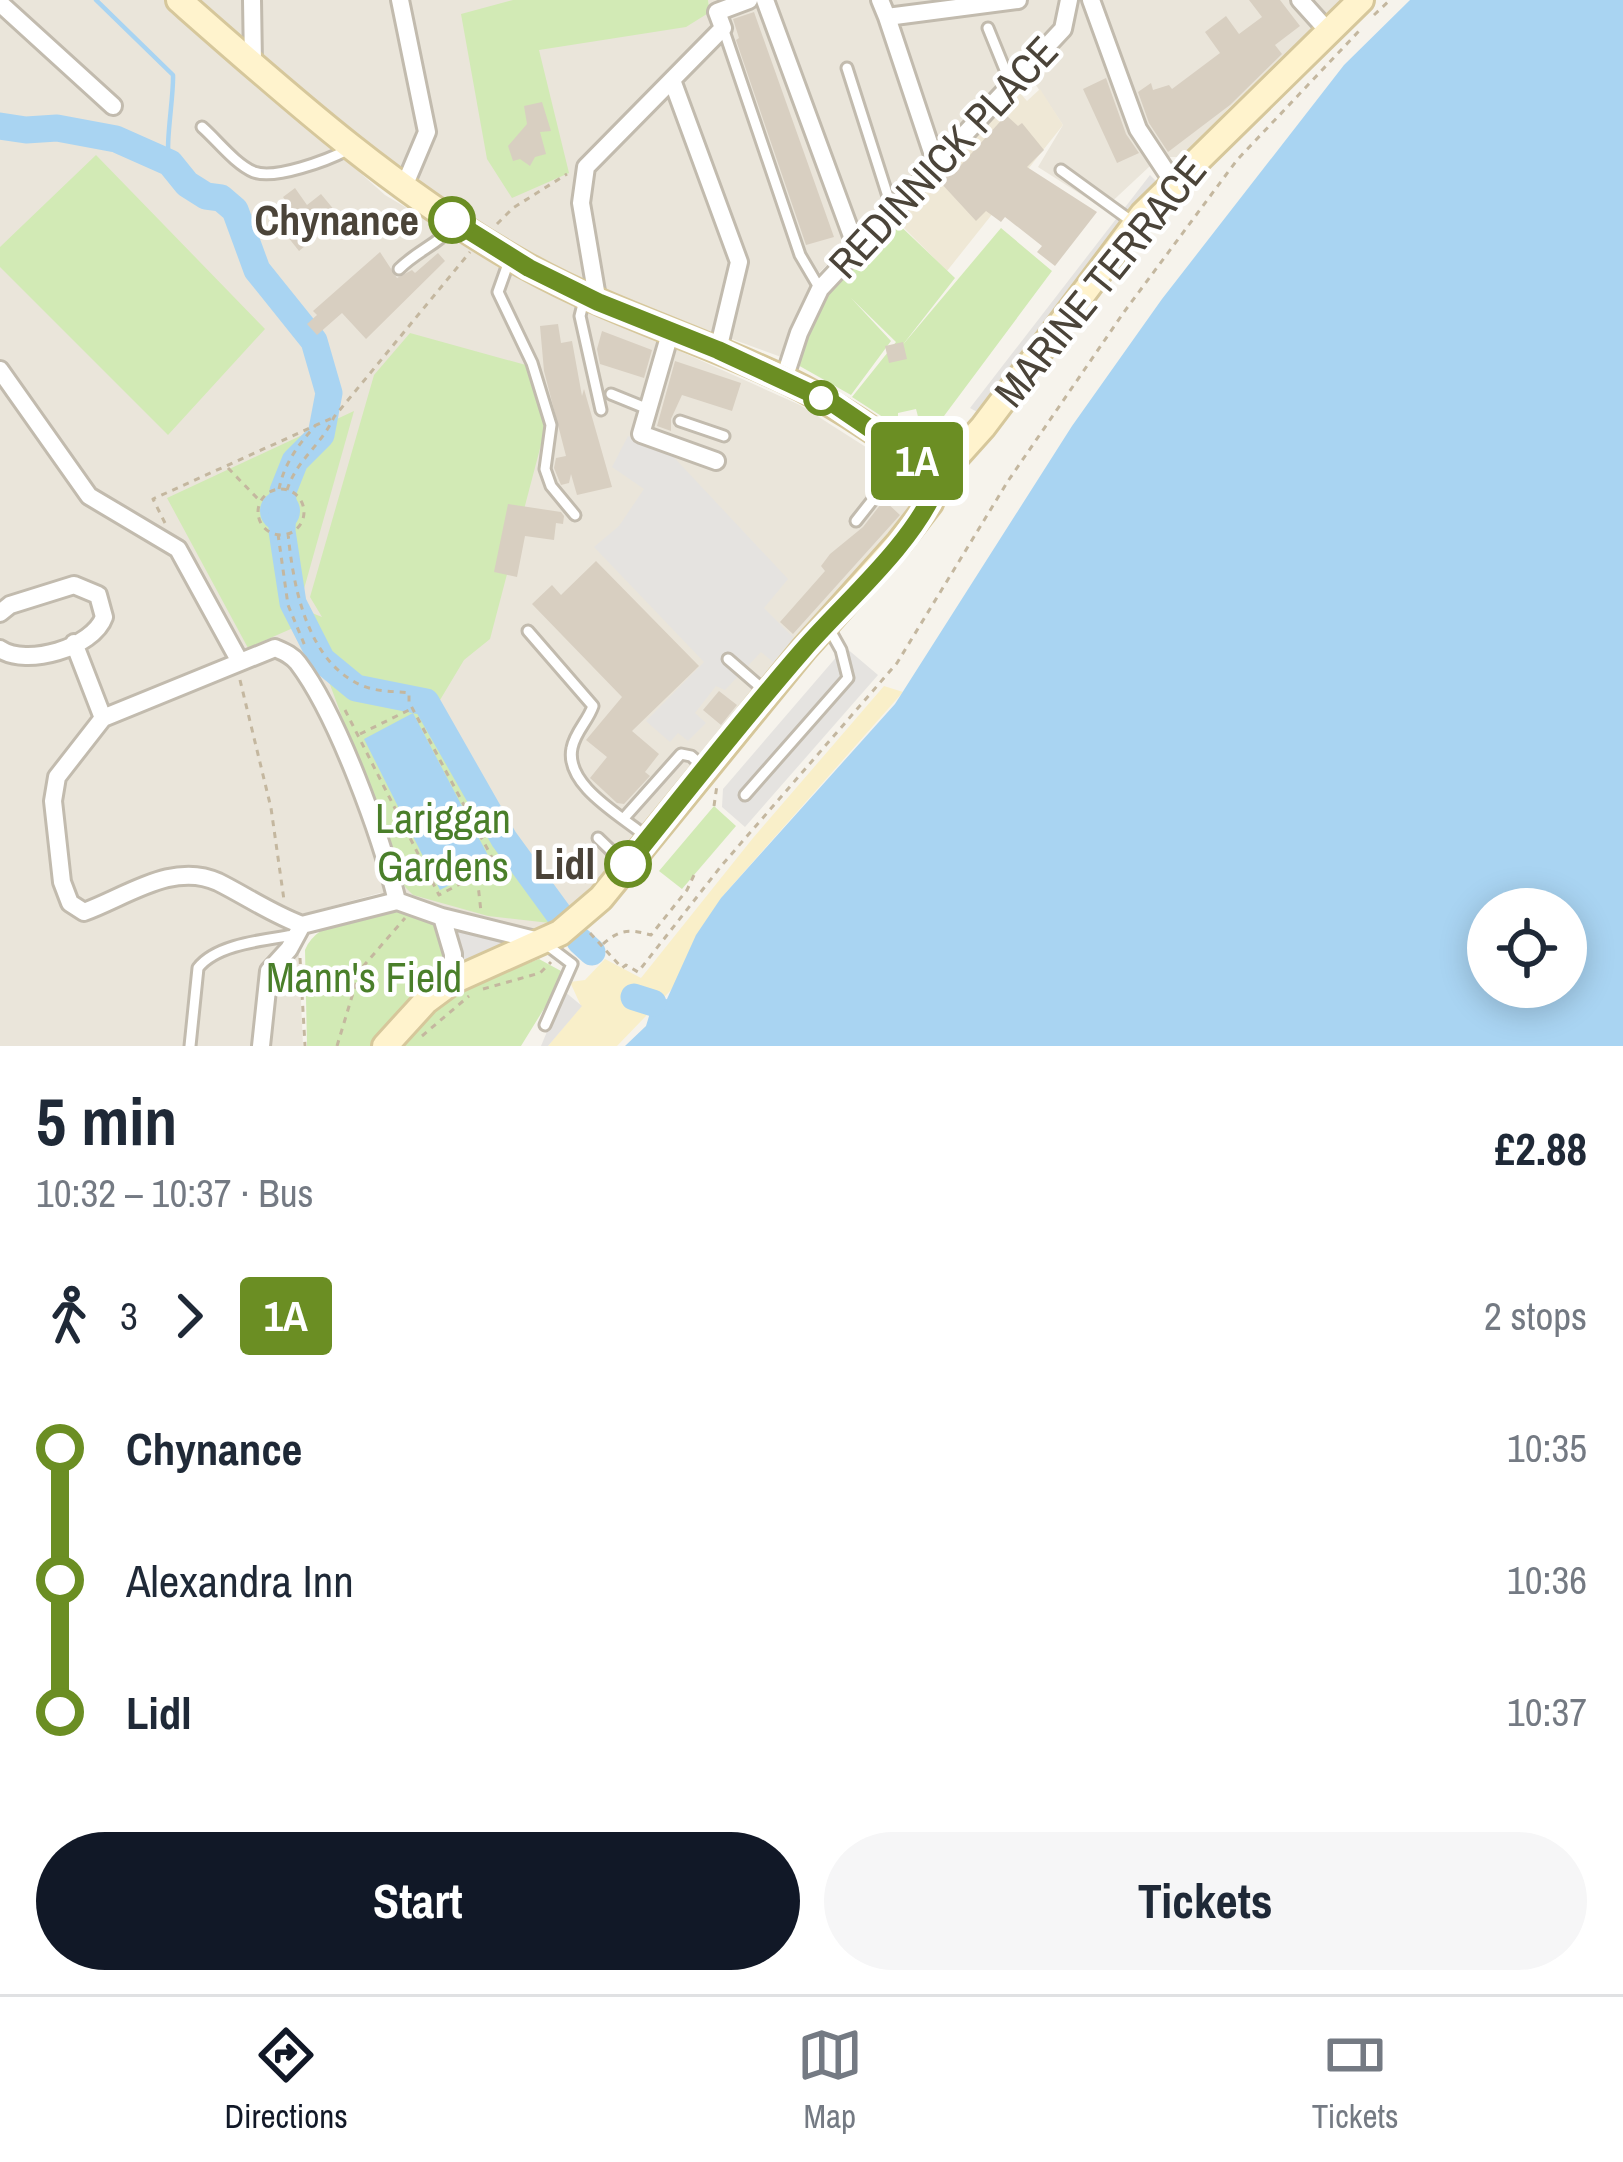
<!DOCTYPE html>
<html lang="en">
<head>
<meta charset="utf-8">
<style>
	body { margin:0; font-family:"Archivo Narrow",sans-serif; background:#f6f6f7; color:#1f2937; height:100vh; display:flex; flex-direction:column; font-size:45px; white-space:nowrap }
	* { box-sizing:border-box; margin:0 }
	p { font-size:39px; color:#747a83 }
	.icon { flex:none; width:66px; height:66px; fill:none; stroke:currentColor; stroke-width:2; stroke-linecap:round; stroke-linejoin:round }
	.map { position:relative; height:1046px; overflow:hidden }
	.panel { display:flex; flex-direction:column; background:#fff; flex:1 }
	.panel>* { flex:none }
	.badge { padding:0 24px; border-radius:9px; font-size:42px; line-height:78px }
	.buttons { position:absolute; left:1467px; top:888px; display:grid; gap:24px }
	.buttons a { display:grid; place-items:center; width:120px; height:120px; border-radius:50%; background:#fff; box-shadow:0 6px 30px #0003; font-size:60px }
	.map>.badge { position:absolute; translate:-50% -50%; box-shadow:0 0 0 6px #fff }
	.legs { display:flex; align-items:center; gap:18px; height:132px; padding:0 36px; font-size:39px }
	.legs p { margin-inline-start:auto }
	.overview { display:flex; align-items:center; justify-content:space-between; height:204px; padding:0 36px }
	h1 { font-size:66px; font-weight:700; line-height:90px }
	.button { display:flex; gap:24px; margin-top:auto; padding:24px 36px }
	.button a { flex:1; height:138px; border-radius:72px; background:#111827; color:#fff; font-size:48px; font-weight:700; line-height:138px; text-align:center }
	.button a+a { background:#f6f6f7; color:#1f2937 }
	ul { padding:0 36px; list-style:none }
	li { display:flex; align-items:center; gap:42px; height:132px; font-size:45px }
	li i { display:grid; place-items:center; width:18px; height:100%; margin:0 15px; background:currentColor }
	li i::after { content:''; width:30px; height:30px; margin:-15px; border:9px solid; border-radius:50%; background:#fff }
	li p { margin-inline-start:auto }
	li:first-child i { background:linear-gradient(#0000 50%,currentColor 0) }
	li:last-child i { background:linear-gradient(currentColor 50%,#0000 0) }
	.dock { display:flex; justify-content:space-around; align-items:center; height:168px; border-top:3px solid #e0e1e3; background:#fff; font-size:33px; color:#747a83 }
	.dock a { display:grid; justify-items:center; gap:6px }
	.dock .active { color:#111827 }
	.map>svg:first-child { display:block }
	.residential { fill:#eae5da }
	.education { fill:#efe8d6 }
	.green { fill:#d2eab5 }
	.sand { fill:#f9efc9 }
	.parking { fill:#e5e3e0 }
	.water { fill:#a9d4f2; fill-rule:evenodd }
	.lines { fill:none; stroke-linecap:round; stroke-linejoin:round }
	.stream { stroke:#a9d4f2; stroke-width:4.5 }
	.river { stroke:#a9d4f2; stroke-width:27 }
	.building { fill:#d8cfc1 }
	.lane-casing { stroke:#c2bbae; stroke-width:15 }
	.street-casing { stroke:#c2bbae; stroke-width:22 }
	.secondary-casing { stroke:#d6c79b; stroke-width:30 }
	.path { stroke:#c4b79f; stroke-width:3; stroke-dasharray:6 6; stroke-linecap:butt }
	.lane { stroke:#fff; stroke-width:9 }
	.street { stroke:#fff; stroke-width:16 }
	.secondary { stroke:#fff3cd; stroke-width:24 }
	.line-1-casing { stroke:#fff; stroke-width:27 }
	.line-1 { stroke:#6b8e23; stroke-width:18 }
	.stop-1-dot { fill:#fff; stroke:#6b8e23; stroke-width:6 }
	.labels { text-anchor:middle; stroke-width:9; stroke-linejoin:round; paint-order:stroke }
	.street-label { font-size:42px; fill:#4b4439; stroke:#fff }
	.stop-label { font-size:42px; font-weight:bold; fill:#4b4439; stroke:#fff; text-anchor:end }
	.park-label { font-size:42px; fill:#4a7f2a; stroke:#fff }
</style>
</head>
<body>
<div class="map">
<svg width="1623" height="1046" viewBox="0 0 1623 1046">
	<rect width="100%" height="100%" fill="#f6f3ec"/>
	<path class="residential" d="M0 0H166L385 195 548 292 800 405 905 472 920 502 614 871 570 915 456 972 433 918 380 893 314 911 299 954 303 1046H0Z
		M200 0H526L710 12 708 0H1344L1229 108 1184 157H1165L1150 166 1104 209 1038 167 1063 125 1023 66 816 276 781 357 606 293 464 218 295 85Z"/>
	<path class="education" d="M1040 89 1063 125 947 271 895 219 1019 92 1027 101Z"/>
	<path class="green" d="M513 0H708L710 12 686 27 539 50 569 173 512 198 487 159 461 14Z
		M96 155 265 329 168 435 0 267V247Z
		M893 219 955 278 901 347 1001 228 1052 271 944 416 921 428 916 409 898 413V421L892 423 852 397 896 342 851 298 891 341 851 395 796 364C809 305 854 264 893 219Z
		M410 333 533 367 548 418 490 639 464 660 431 715 501 840 542 900 550 923 488 916 413 895 405 887 302 609 322 617 310 597 374 375Z
		M354 411 293 628 248 648 167 498Z
		M714 806 736 826 682 889 659 871Z
		M399 906 433 922 447 957 441 981 375 1046H307L305 950C318 918 369 914 399 906Z
		M539 959 561 971 550 999 521 1046H395L456 991Z"/>
	<path class="sand" d="M884 686 903 692 721 898 672 989 617 1046H548L581 1006 570 982 585 980 605 959 641 978 753 838Z"/>
	<path class="parking" d="M1150 175 1158 183 979 413 970 408Z
		M628 436 667 450 788 579 764 608 794 638 773 662 761 652 725 690 716 686 695 713 706 723 688 741 678 733 670 742 646 721 704 662 594 547 619 526 644 489 612 467Z
		M845 647 878 675 745 827 722 807 723 789Z
		M461 920 525 934 454 965 450 938Z
		M564 991 582 1006 548 1046H541Z"/>
	<path class="water" d="M1410 0H1623V1046H625L646 1026 653 1003 667 999 696 935 721 898 895 704 1072 426 1162 299 1344 65ZM1488 909H1566V987H1488Z
		M260 511a20 20 0 1 1 40 0a20 20 0 1 1-40 0Z
		M413 713 492 863 440 890 364 739Z"/>
	<g class="lines">
		<path class="stream" d="M96 0 173 75C174 97 164 149 170 163"/>
		<path class="river" d="M0 126 26 130 57 128 116 139 170 163 187 184 206 196 221 198 235 210 257 270 314 341 329 393 321 435 295 461 283 491 282 531 293 603 322 660 356 688 426 702 504 839 561 917
			M580 941 592 952
			M634 997 653 1003"/>
	</g>
	<path class="building" d="M1249 0H1280L1300 26 1275 45 1282 54 1230 105 1168 152 1149 123 1138 92 1151 83 1153 90 1169 85 1172 89 1220 53 1205 32 1226 16 1239 34 1262 17Z
		M754 12 834 237 806 245 736 40 739 38 733 19Z
		M1106 78 1126 134 1139 153 1117 163 1083 89Z
		M542 102 551 131 540 132 546 154 535 157 530 166 520 159 513 161 508 146 527 124 524 106Z
		M1006 115 1018 126 1022 123 1044 150 1027 167 1097 212 1055 266 1037 252 1042 246 1005 217 1001 222 986 211 976 221 940 182 959 163 961 165Z
		M295 188 307 205 321 194 340 217 299 251 276 222 292 209 283 197Z
		M380 252 397 278 412 270 415 273 438 253 445 261 366 339 342 313 317 335 307 324 317 315 313 311Z
		M558 324 561 343 572 341 582 396 584 389 612 487 577 495 571 474 569 483 561 485 554 468 556 458 566 456 544 371 540 326Z
		M602 331 652 350 644 378 600 364 597 349Z
		M903 342 907 359 889 363 885 346Z
		M675 361 741 383 732 411 682 395 671 419V431L657 426Z
		M884 500 900 515 793 634 780 622 825 571 821 566 830 554 863 527Z
		M508 504 561 512 564 516 563 524 556 523 554 540 525 536 517 577 494 572Z
		M596 561 699 666 632 731 659 754 645 772 650 776 624 804 617 803 590 778 607 757 586 740 622 697 532 604 552 585 561 595Z
		M719 691 737 705 721 725 703 710Z"/>
	<g class="lines">
		<defs>
			<path id="lane" d="M723 28 800 255 820 289
				M988 28 1012 87
				M847 68 892 209
				M202 127C217 140 235 164 254 172 275 180 328 160 347 150
				M1061 170 1134 223
				M509 261 498 292 532 363 551 425 545 469 551 486 575 515
				M399 269C416 252 436 245 453 227
				M585 296 580 316 601 410
				M611 394 648 409
				M680 421 724 436
				M856 521 905 459
				M528 631 593 706C588 721 575 732 572 748 564 786 624 817 648 838
				M728 659 765 691
				M745 795 848 678 841 650 827 625
				M624 818 681 754 691 756 706 769
				M598 838 627 866
				M545 1025 572 964 547 945
				M190 1046 198 968C216 944 265 940 294 935"/>
			<path id="street" d="M252 0 253 63
				M400 0 427 132 403 189
				M765 0 856 247
				M880 0 887 17 1018 0
				M1091 0 1138 129 1173 182
				M1300 0 1328 31
				M2 5 113 106
				M887 17 936 164
				M672 80 739 262 718 350
				M598 303 581 203 586 167 723 28 717 12 749 0
				M671 330 641 434 716 461
				M0 370 89 496 178 549 240 662
				M784 379 799 333 820 289 1063 29 1069 0
				M0 613 10 605 74 585 98 595 104 617C93 648 26 667 0 649
				M74 643 103 718
				M275 648C284 652 292 655 298 663 338 716 381 836 397 901L302 925C272 914 246 896 218 882 173 861 126 897 84 912L70 903 62 882 53 801 57 777 103 718Z
				M397 901 442 917 543 942
				M442 917 453 954V981
				M261 1046 269 971 289 949 302 925"/>
			<path id="secondary" d="M179 0C289 97 400 196 528 267 611 313 702 340 788 381 838 405 882 437 928 468
				M948 466 983 427 1143 214 1361 0
				M385 1046 426 1001 453 981 560 933 601 898 804 649 899 543 930 503 937 485"/>
		</defs>
		<use href="#lane" class="lane-casing"/>
		<use href="#street" class="street-casing"/>
		<use href="#secondary" class="secondary-casing"/>
		<path class="path" d="M1374 15 1390 0
			M497 224 513 208 567 174
			M228 468 259 500
			M279 489C284 464 298 445 315 426
			M258 512a23 23 0 1 1 46 0a23 23 0 1 1-46 0Z
			M287 490C297 459 321 446 334 417L470 252
			M165 523 153 499 332 418
			M288 533C293 586 307 663 363 686 378 692 394 691 409 693V702L496 865 477 875 481 912
			M278 534 288 605 305 646
			M240 680 271 808 284 900
			M345 710 439 895 475 876
			M360 734 411 709
			M714 806 717 785
			M590 933 622 968 626 965 638 972 722 865 897 663 1008 481 1124 312 1237 160 1359 31
			M603 944C620 929 629 929 651 935L687 890 695 873
			M300 958 305 1046
			M483 989 540 973 551 962
			M422 1036 469 996
			M337 1046 360 970 405 918"/>
		<use href="#lane" class="lane"/>
		<use href="#street" class="street"/>
		<use href="#secondary" class="secondary"/>
	</g>
	<g class="lines">
		<defs>
			<path id="line-1" d="M452 220 529 268 598 302 718 350 834 404 928 468V480L937 485C913 544 846 601 804 649 743 719 686 792 628 864"/>
		</defs>
		<use href="#line-1" class="line-1-casing"/>
		<use href="#line-1" class="line-1"/>
	</g>
	<g class="stop-1-dot">
		<circle cx="452" cy="220" r="21"/>
		<circle cx="821" cy="398" r="15"/>
		<circle cx="628" cy="864" r="21"/>
	</g>
	<g class="labels">
		<g class="street-label">
			<text transform="translate(943 157) rotate(-47)" y="15">REDINNICK PLACE</text>
			<text transform="translate(1100 281) rotate(-51)" y="15">MARINE TERRACE</text>
		</g>
		<g class="stop-label">
			<text x="419" y="235">Chynance</text>
			<text x="595" y="879">Lidl</text>
		</g>
		<g class="park-label">
			<text x="443" y="833">Lariggan<tspan x="443" dy="48">Gardens</tspan></text>
			<text x="364" y="992">Mann's Field</text>
		</g>
	</g>
</svg>
<div class="buttons">
<a><svg class="icon" aria-label="locate" viewBox="0 0 24 24"><circle cx="12" cy="12" r="6"/><path d="M12 2v4M12 18v4M2 12h4M18 12h4"/></svg></a>
</div>
<b class="badge" style="left:917px;top:461px;background:#6b8e23;color:#fff">1A</b>
</div>
<section class="panel">
<div class="overview"><div><h1>5 min</h1><p>10:32 – 10:37 · Bus</p></div><b>£2.88</b></div>
<div class="legs"><svg class="icon" aria-label="walk" viewBox="0 0 24 24"><circle cx="13" cy="4" r="2"/><path d="M13 8l-2 6 4 7M11 14l-3 7M7 12l3-4h3l4 4"/></svg>3<svg class="icon" aria-label="forward" viewBox="0 0 24 24"><path d="M9 5l7 7-7 7"/></svg><b class="badge" style="background:#6b8e23;color:#fff">1A</b><p>2 stops</p></div>
<ul>
<li><i style="color:#6b8e23"></i><b>Chynance</b><p>10:35</p></li>
<li><i style="color:#6b8e23"></i><span>Alexandra Inn</span><p>10:36</p></li>
<li><i style="color:#6b8e23"></i><b>Lidl</b><p>10:37</p></li>
</ul>
<div class="button"><a>Start</a><a>Tickets</a></div>
</section>
<nav class="dock">
<a class="active"><svg class="icon" aria-label="directions" viewBox="0 0 24 24"><path d="M12 3l9 9-9 9-9-9zM9 14v-3h6M13 9l2 2-2 2"/></svg>Directions</a>
<a><svg class="icon" aria-label="map" viewBox="0 0 24 24"><path d="M3 6l6-2 6 2 6-2v14l-6 2-6-2-6 2zM9 4v14M15 6v14"/></svg>Map</a>
<a><svg class="icon" aria-label="tickets" viewBox="0 0 24 24"><path d="M3 7h18v10H3zM15 7v10"/></svg>Tickets</a>
</nav>
</body>
</html>
